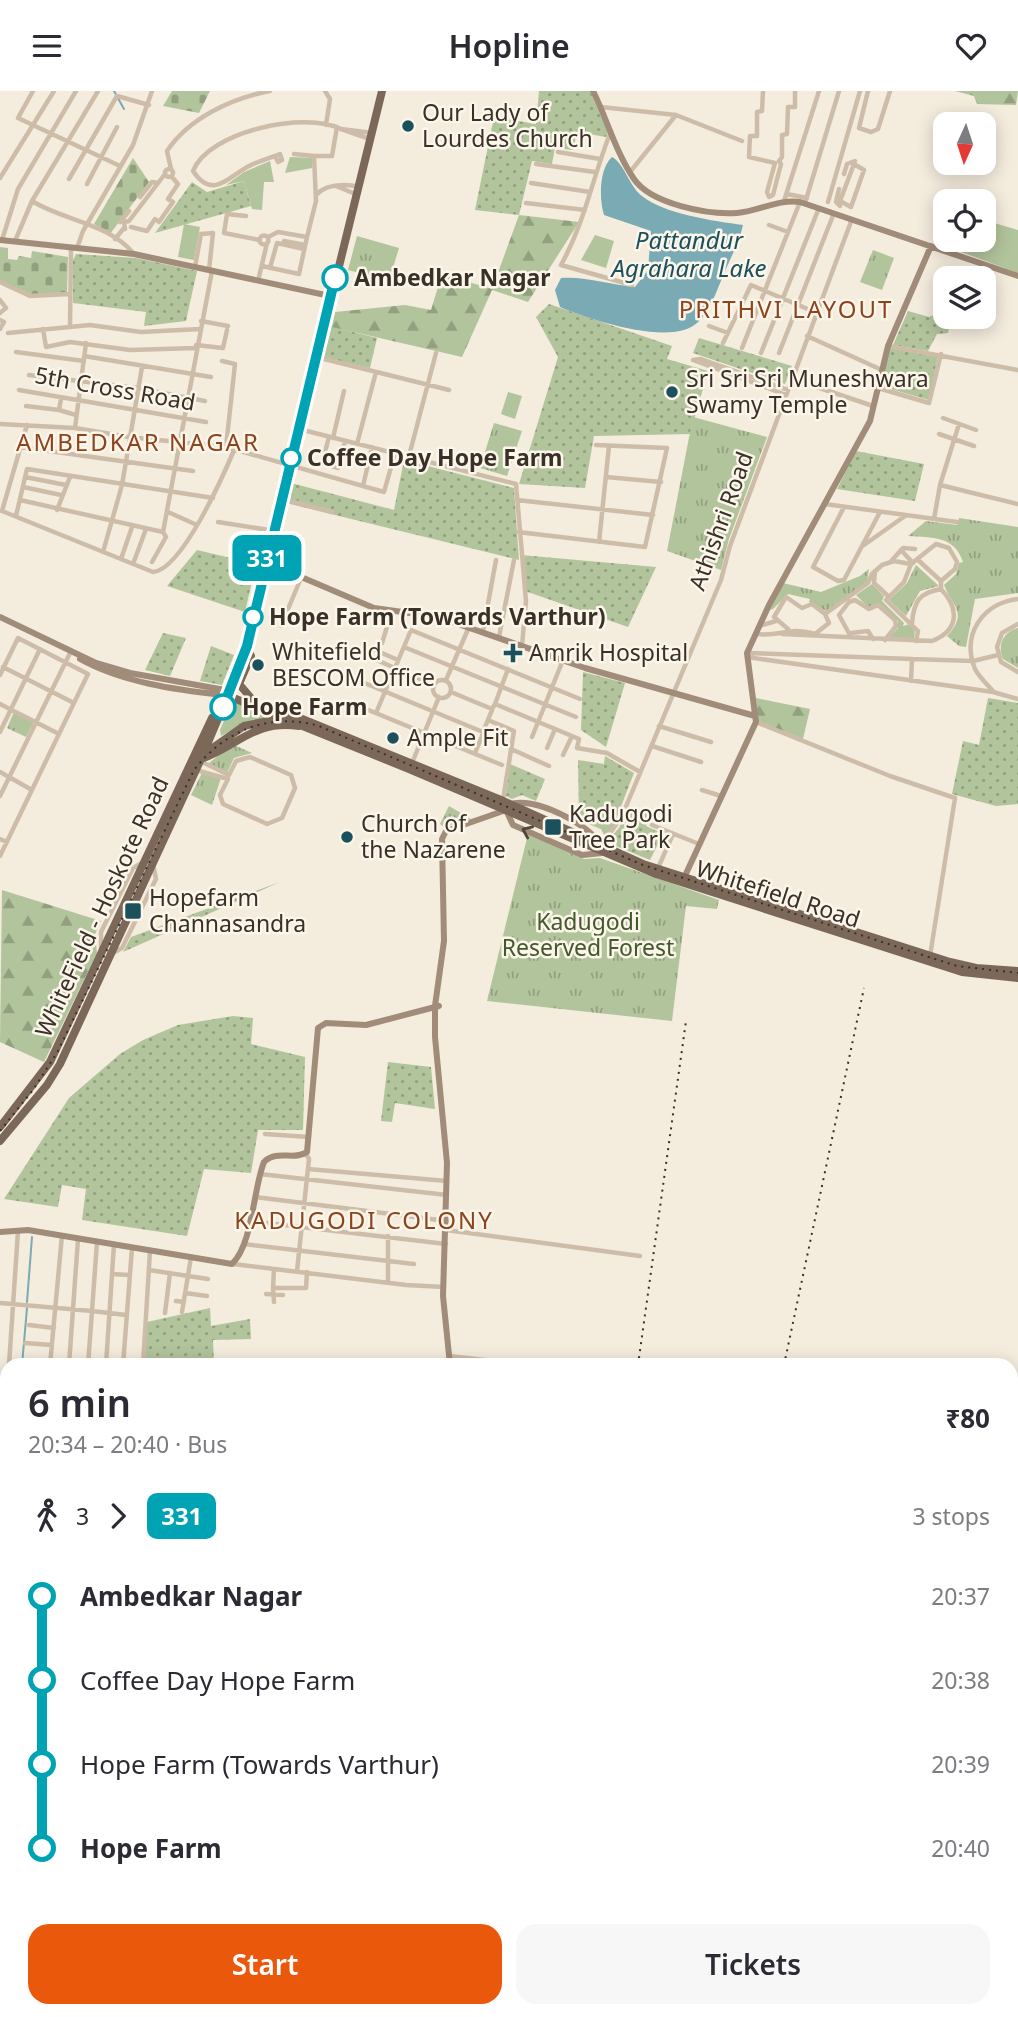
<!DOCTYPE html>
<html lang="en">
<head>
<meta charset="utf-8">
<style>
	body { margin:0; font-family:"Noto Sans",sans-serif; background:#f7f7f7; color:#2b2b33; height:100vh; display:flex; flex-direction:column; font-size:26px; white-space:nowrap }
	* { box-sizing:border-box; margin:0 }
	p { font-size:23px; color:#7c7c81 }
	.icon { flex:none; width:38px; height:38px; fill:none; stroke:currentColor; stroke-width:2; stroke-linecap:round; stroke-linejoin:round }
	.map { position:relative; flex:1; overflow:hidden }
	.panel { position:absolute; left:0px; top:1267px; width:1018px; height:660px; display:flex; flex-direction:column; background:#fff; border-radius:21px 21px 0 0; box-shadow:0 4px 18px #0003 }
	.panel>* { flex:none }
	.badge { padding:0 14px; border-radius:10px; font-size:24px; line-height:46px }
	.needle { width:46px; rotate:183deg }
	.tools { position:absolute; left:933px; top:21px; display:grid; gap:14px }
	.tools a { display:grid; place-items:center; width:63px; height:63px; border-radius:14px; background:#fff; box-shadow:0 4px 18px #0003; font-size:35px }
	.map>.badge { position:absolute; translate:-50% -50%; box-shadow:0 0 0 4px #fff }
	.legs { display:flex; align-items:center; gap:10px; height:77px; padding:0 28px; font-size:23px }
	.legs p { margin-inline-start:auto }
	.summary { display:flex; align-items:center; justify-content:space-between; height:119px; padding:0 28px }
	h1 { font-size:38px; font-weight:600; line-height:52px }
	.primary-button { display:flex; gap:14px; margin-top:auto; padding:14px 28px }
	.primary-button a { flex:1; height:80px; border-radius:21px; background:#ea580c; color:#fff; font-size:28px; font-weight:600; line-height:80px; text-align:center }
	.primary-button a+a { background:#f7f7f7; color:#2b2b33 }
	ul { padding:0 28px; list-style:none }
	li { display:flex; align-items:center; gap:24px; height:84px; font-size:26px }
	li i { display:grid; place-items:center; width:10px; height:100%; margin:0 9px; background:currentColor }
	li i::after { content:''; width:18px; height:18px; margin:-9px; border:5px solid; border-radius:50%; background:#fff }
	li p { margin-inline-start:auto }
	li:first-child i { background:linear-gradient(#0000 50%,currentColor 0) }
	li:last-child i { background:linear-gradient(currentColor 50%,#0000 0) }
	header { display:flex; justify-content:space-between; align-items:center; height:91px; padding:0 28px; background:#fff; font-size:32px; font-weight:600 }
	.map>svg:first-child { display:block }
	.grass { fill:url(#grass-dots) }
	.forest { fill:url(#forest-firs) }
	.cemetery { fill:url(#cemetery-stones) }
	.park { fill:url(#park-tufts) }
	.garden { fill:#b2c49c }
	.water { fill:#7aaab3 }
	.lines { fill:none; stroke-linecap:round; stroke-linejoin:round }
	.stream { stroke:#7aaab3; stroke-width:2 }
	.street { stroke:#cdbda8; stroke-width:4.5 }
	.secondary { stroke:#a18c79; stroke-width:6 }
	.primary { stroke:#7c6859; stroke-width:8 }
	.rail { stroke:#393028; stroke-width:2; stroke-dasharray:2 5; stroke-linecap:butt }
	.oneway { stroke:#53473c }
	.line-1-casing { stroke:#fff; stroke-width:16 }
	.line-1 { stroke:#00a3b4; stroke-width:10 }
	.poi-dot { fill:#1b515d; stroke:#fbf5ea; stroke-width:2.5 }
	.stop-1-dot { fill:#fff; stroke:#00a3b4; stroke-width:3.5 }
	.labels { text-anchor:middle; stroke-width:5; stroke-linejoin:round; paint-order:stroke }
	.poi-label { font-size:23px; fill:#393028; stroke:#fbf5ea; text-anchor:start }
	.stop-label { font-size:23px; font-weight:bold; fill:#393028; stroke:#fbf5ea; text-anchor:start }
	.street-label { font-size:23px; fill:#393028; stroke:#fbf5ea }
	.park-label { font-size:23px; fill:#43592b; stroke:#fbf5ea }
	.water-label { font-size:24px; font-style:italic; fill:#1b515d; stroke:#fbf5ea }
	.neighbourhood-label { font-size:24px; letter-spacing:2px; fill:#8d441c; stroke:#fbf5ea }
</style>
</head>
<body>
<header><svg class="icon" aria-label="menu" viewBox="0 0 24 24"><path d="M4 6h16M4 12h16M4 18h16"/></svg>Hopline<svg class="icon" aria-label="heart" viewBox="0 0 24 24"><path d="M12 20l-8-8c-3-5 5-10 8-4 3-6 11-1 8 4z"/></svg></header>
<div class="map">
<svg width="1018" height="1926" viewBox="0 0 1018 1926">
	<defs>
		<pattern id="grass-dots" width="8" height="8" patternUnits="userSpaceOnUse" patternTransform="scale(1.75)"><rect width="8" height="8" fill="#b2c49c"/><path d="M2 2h.1M6 6h.1" fill="none" stroke="#92a07f" stroke-width="1.8" stroke-linecap="round"/></pattern>
		<pattern id="forest-firs" width="22" height="20" patternUnits="userSpaceOnUse" patternTransform="scale(1.75)"><rect width="22" height="20" fill="#b2c49c"/><path d="M5 1l3.5 6h-7zM16 11l3.5 6h-7z" fill="#92a07f"/></pattern>
		<pattern id="cemetery-stones" width="16" height="16" patternUnits="userSpaceOnUse" patternTransform="scale(1.75)"><rect width="16" height="16" fill="#b2c49c"/><path d="M2 7V4a2 2 0 0 1 4 0v3zM10 15v-3a2 2 0 0 1 4 0v3z" fill="#92a07f"/></pattern>
		<pattern id="park-tufts" width="24" height="20" patternUnits="userSpaceOnUse" patternTransform="scale(1.75)"><rect width="24" height="20" fill="#b2c49c"/><path d="M3 7l-1-3M5 7V3M7 7l1-3M15 17l-1-3M17 17v-4M19 17l1-3" fill="none" stroke="#92a07f"/></pattern>
	</defs>
	<rect width="100%" height="100%" fill="#f4ecdd"/>
	<path class="grass" d="M539 0H590L608 41 606 46 577 41 573 59 555 57 552 73 532 70 519 124 475 119 494 26 536 33Z
		M244 90 251 115 155 142 192 91 207 101Z
		M76 163 136 167 197 180 186 230 144 235 146 221 73 212V169Z
		M549 213 672 255 667 268 708 280 690 343 594 345 585 397 519 393 558 266 536 226Z
		M908 220 929 226 936 223 945 225 950 232 948 242 937 243 928 260 893 254Z
		M330 235 377 247 370 277 322 266Z
		M699 247 792 275 785 293 693 262Z
		M890 257 938 265 929 309 880 295Z
		M856 360 924 373 915 410 837 398Z
		M404 369 514 397 519 469 286 412 291 392 394 419Z
		M197 459 256 473 245 521 167 495Z
		M521 464 656 476 628 536 525 500Z
		M163 542 186 547 170 585 145 579Z
		M211 555 234 564 222 594 200 590Z
		M583 581 625 592 606 656 581 639Z
		M988 607 1018 612V713L996 715 952 703 963 650 979 654Z
		M605 665 634 682 613 736 605 746 601 738 579 729 578 669 604 673Z
		M510 673 545 688 536 710 522 704 512 708 506 705Z
		M628 716 651 724 646 735 663 743 650 769 606 751 619 737Z
		M280 791 262 799 123 861 131 846Z
		M233 925 253 927 251 953 305 966 303 1039H258L251 1082 204 1078 187 1145 82 1129 86 1098 62 1094 58 1116 4 1108 69 1007 120 963 143 949 178 934Z
		M388 971 431 976 435 1018 395 1012 392 1031 381 1030Z
		M210 1217 211 1235 250 1228 251 1248 213 1249 214 1274H145L147 1231Z
		M1012 1829H1018V1926H971L952 1921 1012 1920Z
		M197 1920H237L254 1924 194 1926Z
		M453 1920H712L711 1926H451Z
		M723 1920H780V1926H722Z"/>
	<path class="forest" d="M955 0H1018L1016 14 977 13 974 5Z
		M519 124 579 131 528 211 492 199 462 266 332 236 335 221 405 214 431 219 442 183 492 198Z
		M756 607 810 618 803 648 758 630Z
		M232 611 272 625 243 633 221 645 220 639Z
		M2 799 101 830 95 843 97 862 44 971 0 951Z"/>
	<path class="cemetery" d="M172 0H210L199 22 163 15Z
		M133 67 149 91 110 143 94 133Z
		M0 156 8 157V168L17 169 19 165 31 167 32 160 68 166 67 201 33 204 0 190Z"/>
	<path class="park" d="M357 145 399 157 389 190 348 179Z
		M873 159 894 167 882 199 860 191Z
		M693 326 767 346 729 448 721 479 667 460Z
		M494 332 522 340 507 385 480 377Z
		M959 427 1018 436V502L975 508 966 556 959 555 947 545C969 521 952 515 944 494L956 483 959 472 963 471C954 444 932 447 908 445L926 430 957 434Z
		M916 474 939 495 920 500 906 525 889 509 907 492Z
		M869 478 867 491 826 520 809 511 810 508 788 503 773 518 769 519 783 492 821 501 860 485Z
		M872 493 884 505 882 510 904 532 903 535 910 533 915 537 914 548 892 547 890 545 898 537V530L879 512 868 516 856 504Z
		M1018 537V577L1003 568C997 554 1003 541 1018 537Z
		M14 621 34 631 26 646 7 637Z
		M232 653 252 662 234 667 227 682 208 673Z
		M202 682 221 687 212 714 191 704Z
		M449 715 471 728 444 736 440 733Z
		M528 743 584 768 600 767 719 809 717 818 686 815 672 930 487 910Z"/>
	<path class="garden" d="M290 66 313 67 312 77 285 82Z
		M270 70 274 91H264L262 119 252 118 244 90 226 94 244 81Z
		M984 129 1018 139V182L937 152 945 132V149H984Z
		M184 133 200 136 194 169 178 166Z
		M595 144 614 150 606 177 581 169Z
		M508 301 522 305 515 328 501 323Z"/>
	<path class="water" d="M612 66C624 72 629 95 642 105 664 123 714 130 743 134 739 153 730 167 723 185 716 201 710 221 697 232 671 256 588 228 560 216L555 199 561 187C585 185 611 194 635 196L648 179 651 140 604 124C599 108 599 78 612 66Z"/>
	<g class="lines">
		<path class="stream" d="M114 0 124 18
			M27 1211 32 1146
			M22 1274 27 1217
			M0 1363 7 1353
			M307 1920 308 1926"/>
		<path class="street" d="M33 0 18 27 120 75
			M325 0 330 8 326 34
			M763 0 762 20 757 21V45H750L749 66 775 72 767 101 769 106 773 104 781 73 779 70 782 66V44L787 43 788 16H795V0
			M868 0 859 37 871 41 878 38 890 0
			M601 16 676 24 742 50
			M611 40C593 85 585 131 561 174L632 194
			M370 48 341 38 373 42
			M558 61 600 68
			M294 63 314 65
			M275 65 278 71 282 69 280 63C270 67 259 70 249 75 229 85 213 110 193 80 209 40 305 20 341 38
			M536 73 595 81
			M854 73 864 79 851 116 840 110Z
			M165 82a4 4 0 1 1 8 0a4 4 0 1 1-8 0Z
			M171 78 167 60C189 27 232 7 270 0
			M630 81 676 24
			M844 83 847 73 855 70
			M0 87 54 0
			M69 88 117 5 149 14
			M531 92 590 101
			M87 93 117 36
			M336 95 353 102
			M839 98 836 111 840 115
			M787 103 807 107
			M316 104C326 93 341 93 355 95
			M140 106 152 91 158 92
			M32 110C64 130 109 132 134 163
			M784 110 819 0
			M828 111 860 0
			M526 112 585 119
			M805 112 839 0
			M246 125 227 123 224 142 260 149
			M120 131 129 120
			M769 134 788 141
			M131 136 147 140 155 128 159 131 173 111 168 108 178 93 172 86
			M125 138 124 131 129 130 165 83
			M259.5 149a4.5 4.5 0 1 1 9 0a4.5 4.5 0 1 1-9 0Z
			M268 146 278 141 307 146 316 110 314 65H332L337 36
			M115 148 124 137
			M2 149 18 98 76 0
			M15 150 32 110 98 0
			M284 150 305 154
			M77 157 83 140 133 54 152 0
			M262 175 299 183 307 146
			M195 176 201 143 213 142 209 179
			M270 177 277 152 304 158
			M258 190 267 152
			M0 191 30 205 69 203
			M0 209 6 217 0 222
			M0 229 4 231 0 238
			M201 230 228 235
			M70 235 71 157
			M709 235 728 242
			M43 238 46 256 70 251 130 259 196 257
			M8 242 90 234 141 241 200 238
			M807 245 882 279
			M723 252 751 194 817 222
			M196 254 223 257 227 239
			M888 255 1018 279
			M742 257 800 111
			M16 261 84 270
			M761 262 819 117
			M779 262 834 122
			M84 265 211 286
			M316 266 449 299
			M693 269 701 268 788 299
			M693 269 786 304
			M222 270 235 273 226 356
			M29 284 137 297 205 310
			M802 291 873 315
			M878 297 929 312 941 263
			M19 299 206 331
			M26 315 59 319 61 308
			M59 319 76 324
			M943 327 976 339
			M0 333 75 337 129 346 226 356 384 401 395 362
			M27 334 2 420 153 481C182 479 224 383 235 357
			M75 337 86 252
			M299 338 516 393 526 510 522 555
			M939 343 974 355
			M329 346 322 372 338 377 345 350
			M333 347 344 300
			M357 353 376 281
			M20 356 193 380
			M409 365 436 262
			M25 386 66 394
			M606 386 661 391
			M940 394 959 333
			M363 395 372 356
			M23 396 61 404
			M282 408 332 421
			M20 409 163 441
			M517 409 653 424
			M825 413 957 431
			M844 416 813 476 838 490 844 489 880 421
			M57 419 70 386
			M168 421 197 434
			M16 425 27 378 213 407
			M934 428 940 394 1018 413
			M218 431 269 439
			M518 441 645 456 667 357 596 354
			M599 451 609 355
			M864 454 905 425
			M901 459 913 472
			M103 461 122 394 142 276
			M121 468 132 436
			M892 469 903 457 915 458
			M918 469 941 490
			M152 471 166 446 163 441 212 180
			M133 473 146 438
			M911 473 904 491 886 509 918 540 916 550
			M875 480 874 492 887 504
			M825 523 868 492 872 483 882 474 894 470 911 473 936 453 949 457 957 471 955 478 941 490V498
			M912 532C914 510 919 502 941 498
			M1018 533 1002 542 997 556 1001 571 1018 581
			M281 535 301 487
			M759 535 776 530
			M483 540 496 469
			M851 542 868 540 873 548
			M756 543C783 546 786 535 815 543L829 532 825 523 812 513 802 517 786 506 774 526 788 538
			M782 543 932 550C960 539 959 517 941 498
			M499 546 514 469
			M851 546 839 524 849 511 855 509 869 518 878 514 895 529 896 535 885 549
			M382 552 392 520
			M404 556 576 626
			M375 559 398 569
			M747 562 912 568 911 590
			M747 566 993 601 1018 608
			M372 567 434 594
			M912 568 973 570 998 564
			M3 576 74 612
			M0 584 18 547 88 583 0 765
			M433 598a9 9 0 1 1 18 0a9 9 0 1 1-18 0Z
			M446 589 469 536
			M362 591 483 641
			M993 600C987 593 979 586 975 578 961 543 983 512 1018 508
			M451 601 492 618 495 613 572 645 579 648 577 657 607 662 640 681
			M349 611 502 674
			M0 613 59 643
			M495 613 508 578
			M376 622 411 539 580 608
			M488 629 514 640 503 709
			M756 631 890 685 955 707 930 865
			M659 635 711 651
			M0 641 40 558
			M483 641 482 645 511 655
			M483 641 492 619
			M532 646 563 569
			M652 655 701 671
			M547 657 555 638
			M511 658 549 675
			M475 662 482 645
			M563 664 572 645
			M412 672 439 606
			M196 679 228 688 220 704 223 713 267 733 282 727 295 697 291 684 250 666 236 670 229 684 200 670
			M0 681 32 699
			M702 699 721 705
			M0 705 70 562
			M652 734 699 753
			M0 748 7 751
			M601 755 622 725 721 489 730 455 852 128
			M658 777 673 743
			M101 858V841L133 777 142 772
			M113 862 122 857 156 788 153 773
			M265 1043 309 1046
			M308 1078 447 1090
			M260 1083 447 1104
			M255 1106 447 1130
			M250 1130 446 1153
			M446 1139 640 1165
			M97 1151 92 1220 126 1224
			M244 1153 414 1173
			M233 1173 406 1194 444 1196
			M274 1178 273 1197H306L307 1181
			M149 1179 208 1188
			M297 1180 309 1068 306 1063
			M112 1183 129 1184
			M388 1191V1145
			M273 1197 274 1211
			M185 1202 207 1205
			M266 1203 283 1204
			M176 1210 184 1211
			M0 1212 92 1220 88 1274
			M182 1221 191 1166
			M165 1222 170 1182
			M29 1234 54 1237
			M25 1252 52 1254
			M449 1265 531 1274
			M25 1270 50 1272
			M9 1274 18 1140
			M50 1274 62 1144
			M69 1274 78 1148
			M106 1274 114 1153
			M123 1274 132 1157
			M143 1274 150 1160
			M0 1428 7 1430
			M1017 1541 1018 1550
			M0 1613 7 1597
			M1017 1622 1018 1595
			M5 1648 7 1642
			M0 1655 1 1653
			M1012 1666 1018 1665
			M0 1683 7 1695
			M1012 1690H1018
			M0 1704 4 1693
			M0 1723 7 1725
			M1012 1727H1018
			M0 1749 7 1751
			M1012 1779 1018 1780
			M1012 1797H1016
			M0 1801 7 1803
			M0 1849 7 1842
			M0 1867 7 1852
			M394 1920 409 1926
			M90 1926 91 1920
			M389 1926 390 1920
			M718 1926 719 1920
			M948 1926 949 1920"/>
		<path class="secondary" d="M593 0C607 28 616 62 634 88 651 113 708 124 737 122 760 120 777 108 800 111L1018 185
			M0 149 134 163 330 205
			M266 471 374 517 438 526 585 577 755 625
			M0 526 96 572 130 582 225 599
			M80 568C121 591 176 599 223 604
			M509 714C530 703 592 734 601 755
			M506 719 513 734 582 764 602 762
			M684 787 756 631 747 562 769 514 870 330 888 255 931 155
			M0 1141 28 1139 232 1173C253 1153 253 1098 264 1071 277 1058 294 1070 307 1061L318 937 326 932 366 934 439 915
			M450 1274 443 1205 447 1072 435 946V915L444 850 442 748 446 740 506 719
			M0 1503 7 1505
			M1012 1542 1018 1541
			M129 1920 136 1926
			M0 1924 7 1917"/>
		<path class="primary" d="M246 556 251 565 239 593 251 607
			M226 604 409 678 656 783 962 881 1018 887
			M268 614 501 709 643 773 950 871 976 877 1018 880
			M204 663 244 635 283 627
			M201 668C237 656 254 628 299 635
			M0 1036 50 971 212 627
			M0 1050 47 994 60 973 201 668 242 571 382 0"/>
		<path class="rail" d="M0 1040 33 999 58 960 194 679C225 639 270 621 319 635L643 774 957 875 1018 882
			M638 1274 686 930
			M784 1274 864 897
			M0 1413 7 1415
			M1012 1531 1018 1530"/>
	</g>
	<defs><path id="oneway-chevron" d="M-2-3.5L2.5 0L-2 3.5" fill="none" stroke-width="1.6" stroke-linecap="round" stroke-linejoin="round" transform="scale(1.75)"/></defs>
	<use class="oneway" href="#oneway-chevron" transform="translate(527 740) rotate(-156)"/>
	<g class="lines">
		<defs>
			<path id="line-1" d="M223 616 247 555 335 187"/>
		</defs>
		<use href="#line-1" class="line-1-casing"/>
		<use href="#line-1" class="line-1"/>
	</g>
	<g class="poi-dot">
		<circle cx="408" cy="35" r="7"/>
		<circle cx="672" cy="301" r="7"/>
		<path d="M509.5 551.5h7v7h7v7h-7v7h-7v-7h-7v-7h7z"/>
		<circle cx="258" cy="574" r="7"/>
		<circle cx="393" cy="647" r="7"/>
		<rect x="544" y="727" width="18" height="18" rx="3.5"/>
		<circle cx="347" cy="746" r="7"/>
		<rect x="124" y="811" width="18" height="18" rx="3.5"/>
	</g>
	<g class="stop-1-dot">
		<circle cx="335" cy="187" r="12"/>
		<circle cx="291" cy="367" r="9"/>
		<circle cx="253" cy="526" r="9"/>
		<circle cx="223" cy="616" r="12"/>
	</g>
	<g class="labels">
		<g class="poi-label">
			<text x="422" y="30">Our Lady of<tspan x="422" dy="26">Lourdes Church</tspan></text>
			<text x="686" y="296">Sri Sri Sri Muneshwara<tspan x="686" dy="26">Swamy Temple</tspan></text>
			<text x="272" y="569">Whitefield<tspan x="272" dy="26">BESCOM Office</tspan></text>
			<text x="529" y="570">Amrik Hospital</text>
			<text x="407" y="655">Ample Fit</text>
			<text x="569" y="731">Kadugodi<tspan x="569" dy="26">Tree Park</tspan></text>
			<text x="361" y="741">Church of<tspan x="361" dy="26">the Nazarene</tspan></text>
			<text x="149" y="815">Hopefarm<tspan x="149" dy="26">Channasandra</tspan></text>
		</g>
		<g class="stop-label">
			<text x="354" y="195">Ambedkar Nagar</text>
			<text x="307" y="375">Coffee Day Hope Farm</text>
			<text x="269" y="534">Hope Farm (Towards Varthur)</text>
			<text x="242" y="624">Hope Farm</text>
		</g>
		<g class="street-label">
			<text transform="translate(115 298) rotate(10)" y="8">5th Cross Road</text>
			<text transform="translate(721 430) rotate(-70)" y="8">Athishri Road</text>
			<text transform="translate(778 803) rotate(18)" y="8">Whitefield Road</text>
			<text transform="translate(102 816) rotate(-65)" y="8">WhiteField - Hoskote Road</text>
		</g>
		<g class="park-label">
			<text x="588" y="839">Kadugodi<tspan x="588" dy="26">Reserved Forest</tspan></text>
		</g>
		<g class="water-label">
			<text x="689" y="158">Pattandur<tspan x="689" dy="28">Agrahara Lake</tspan></text>
		</g>
		<g class="neighbourhood-label">
			<text x="786" y="227">PRITHVI LAYOUT</text>
			<text x="138" y="360">AMBEDKAR NAGAR</text>
			<text x="364" y="1138">KADUGODI COLONY</text>
		</g>
	</g>
</svg>
<div class="tools">
<a><svg class="needle" viewBox="-14 -14 28 28"><path d="M0-13l5 13h-10z" fill="#e53935"/><path d="M0 13l5-13h-10z" fill="#7c7c81"/></svg></a>
<a><svg class="icon" aria-label="locate" viewBox="0 0 24 24"><circle cx="12" cy="12" r="6"/><path d="M12 2v4M12 18v4M2 12h4M18 12h4"/></svg></a>
<a><svg class="icon" aria-label="layers" viewBox="0 0 24 24"><path d="M12 4l9 5-9 5-9-5zM3 14l9 5 9-5"/></svg></a>
</div>
<b class="badge" style="left:267px;top:467px;background:#00a3b4;color:#fff">331</b>
<section class="panel">
<div class="summary"><div><h1>6 min</h1><p>20:34 – 20:40 · Bus</p></div><b>₹80</b></div>
<div class="legs"><svg class="icon" aria-label="walk" viewBox="0 0 24 24"><circle cx="13" cy="4" r="2"/><path d="M13 8l-2 6 4 7M11 14l-3 7M7 12l3-4h3l4 4"/></svg>3<svg class="icon" aria-label="forward" viewBox="0 0 24 24"><path d="M9 5l7 7-7 7"/></svg><b class="badge" style="background:#00a3b4;color:#fff">331</b><p>3 stops</p></div>
<ul>
<li><i style="color:#00a3b4"></i><b>Ambedkar Nagar</b><p>20:37</p></li>
<li><i style="color:#00a3b4"></i><span>Coffee Day Hope Farm</span><p>20:38</p></li>
<li><i style="color:#00a3b4"></i><span>Hope Farm (Towards Varthur)</span><p>20:39</p></li>
<li><i style="color:#00a3b4"></i><b>Hope Farm</b><p>20:40</p></li>
</ul>
<div class="primary-button"><a>Start</a><a>Tickets</a></div>
</section>
</div>
</body>
</html>
